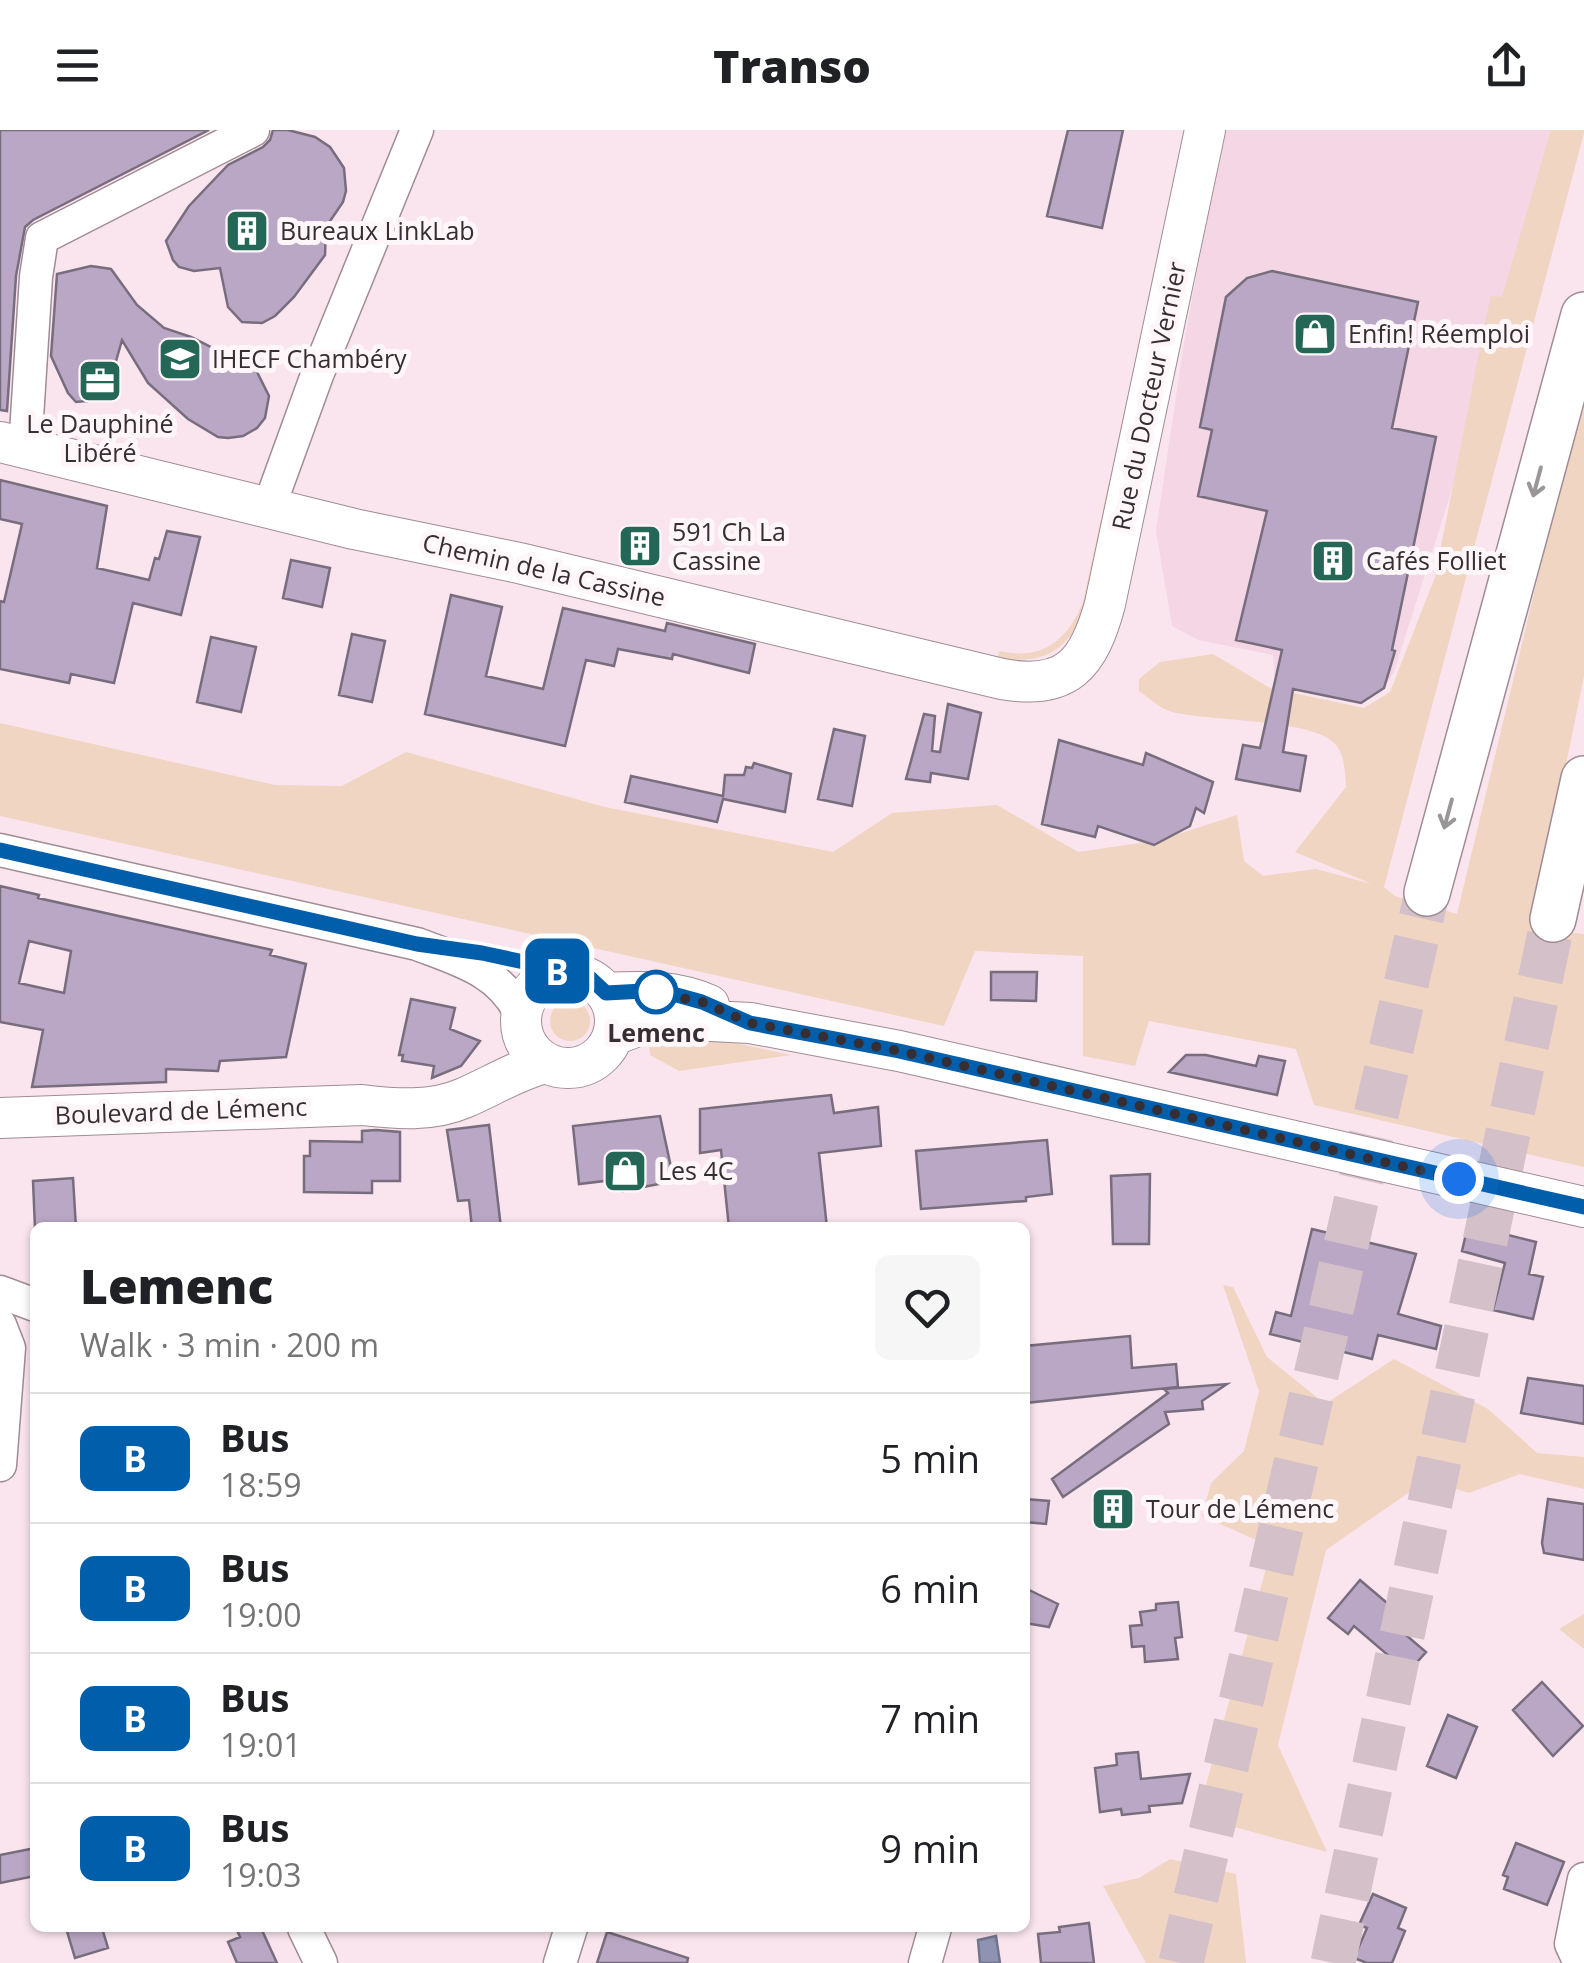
<!DOCTYPE html>
<html lang="en">
<head>
<meta charset="utf-8">
<style>
	body { margin:0; font-family:"Open Sans",sans-serif; background:#f6f6f6; color:#202124; height:100vh; display:flex; flex-direction:column; font-size:38px; white-space:nowrap }
	* { box-sizing:border-box; margin:0 }
	p { font-size:32px; color:#757577 }
	.icon { flex:none; width:55px; height:55px; fill:none; stroke:currentColor; stroke-width:2; stroke-linecap:round; stroke-linejoin:round }
	.map { position:relative; flex:1; overflow:hidden }
	.sheet { position:absolute; left:30px; top:1092px; width:1000px; height:710px; display:flex; flex-direction:column; background:#fff; border-radius:15px; box-shadow:0 2px 8px #0004 }
	.sheet>* { flex:none }
	.badge { padding:0 20px; border-radius:15px; font-size:35px; line-height:65px }
	.you { position:absolute; width:50px; height:50px; margin:-25px; border:8px solid #fff; border-radius:50%; background:#1a73e8; box-shadow:0 0 0 15px #1a73e833 }
	.map>.badge { position:absolute; translate:-50% -50%; box-shadow:0 0 0 5px #fff }
	.round { display:grid; place-items:center; flex:none; width:105px; height:105px; border-radius:15px; background:#f6f6f6 }
	.headline { display:flex; align-items:center; justify-content:space-between; height:170px; padding:0 50px }
	h1 { font-size:48px; font-weight:800; line-height:75px }
	ul { padding:0; list-style:none }
	li { display:flex; align-items:center; gap:30px; height:130px; padding:0 50px; border-top:2px solid #e0e0e0 }
	li div { flex:1 }
	li b { display:block; font-size:38px }
	li em { font-style:normal }
	li .badge { min-width:110px; font-weight:700; text-align:center }
	header { display:flex; justify-content:space-between; align-items:center; height:130px; padding:0 50px; background:#fff; font-size:45px; font-weight:800 }
	.map>svg:first-child { display:block }
	.built { fill:#f4d6e4 }
	.green { fill:#f0d5c2 }
	.water { fill:#8e93b2; stroke:#74758c; stroke-width:2.5 }
	.building { fill:#baa7c5; stroke:#776d7d; stroke-width:2.5; fill-rule:evenodd }
	.lines { fill:none; stroke-linecap:round; stroke-linejoin:round }
	.highway-tunnel { stroke:#d3c0c8; stroke-width:45; stroke-dasharray:45 22; stroke-linecap:butt }
	.minor-casing { stroke:#a08c95; stroke-width:35 }
	.major-casing { stroke:#a08c95; stroke-width:42 }
	.highway-casing { stroke:#a08c95; stroke-width:48 }
	.minor { stroke:#fff; stroke-width:32 }
	.major { stroke:#fff; stroke-width:40 }
	.highway { stroke:#fff; stroke-width:45 }
	.oneway { stroke:#9a9698 }
	.line-casing { stroke:#fff; stroke-width:22 }
	.line { stroke:#005eab; stroke-width:15 }
	.walk { stroke:#362e32; stroke-width:10; stroke-dasharray:0 18 }
	.stop-dot { fill:#fff; stroke:#005eab; stroke-width:5 }
	.labels { text-anchor:middle; stroke-width:10; stroke-linejoin:round; paint-order:stroke }
	.poi-label { font-size:25px; fill:#362e32; stroke:#fff6fa; text-anchor:start }
	.street-label { font-size:25px; fill:#362e32; stroke:#fff6fa }
	.stop-label { font-size:25px; font-weight:bold; fill:#362e32; stroke:#fff6fa }
</style>
</head>
<body>
<header><svg class="icon" aria-label="menu" viewBox="0 0 24 24"><path d="M4 6h16M4 12h16M4 18h16"/></svg>Transo<svg class="icon" aria-label="share" viewBox="0 0 24 24"><path d="M12 15V3M7 8l5-5 5 5M5 13v7h14v-7"/></svg></header>
<div class="map">
<svg width="1584" height="1833" viewBox="0 0 1584 1833">
	<rect width="100%" height="100%" fill="#fae5ee"/>
	<path class="built" d="M1224 0H1566L1394 542 1384 558 1361 573 1275 555 1273 525 1198 510 1172 496 1156 401 1185 206Z"/>
	<path class="green" d="M1551 0H1584V3L1384 757 1395 766 1457 784 1555 376 1584 279V546L1533 798 1584 804V1037L1314 975 1296 919 1149 891 1135 936 1083 926V826L975 821 944 896 0 686V593L275 655 342 656 406 622 605 677 833 722 892 683 997 675 1078 722 1160 710 1237 685 1244 731 1263 746 1316 739 1372 754 1295 722 1346 657C1345 643 1345 623 1334 613 1310 589 1208 591 1172 582 1161 579 1149 568 1139 561V549L1160 532 1213 524 1270 558 1364 578 1390 562 1435 447 1486 187 1491 166 1502 167Z
		M1134 237H1138L1089 478C1062 523 1049 533 996 529L1000 521C1042 531 1068 510 1083 472Z
		M550 891a20 20 0 1 1 40 0a20 20 0 1 1-40 0Z
		M708 907 791 925 679 941 650 925 649 916 654 908Z
		M1223 1155 1233 1157 1267 1227 1325 1274 1394 1229 1488 1279 1537 1323 1584 1327V1359L1520 1344 1469 1363 1427 1350 1326 1420 1278 1615 1327 1722 1197 1687 1272 1417 1202 1386 1211 1353 1244 1321 1259 1261Z
		M1584 1484V1519L1559 1499Z
		M1170 1729 1236 1744 1246 1833H1146L1103 1756 1139 1748Z"/>
	<path class="water" d="M996 1806 1000 1833H980L978 1810Z"/>
	<path class="building" d="M0 0H209L33 90 25 97 16 146 7 281 0 280Z
		M273 0H288L315 7 330 17 344 38 346 61 343 72 326 97 325 125 294 167 275 186 262 193 242 192 228 177 220 138 194 141 179 137 173 130 166 111 189 76 228 35 263 17 270 10Z
		M1068 0H1123L1102 98 1047 86Z
		M91 136 111 139 137 175 164 198 191 207 256 240 269 266 265 288 257 298 243 306 228 308 218 307 188 289 148 253 122 210 109 256 97 270 76 272 68 263 51 226 57 144Z
		M1272 141 1418 172 1392 298 1436 307 1392 520 1395 521 1384 558 1361 573 1293 559 1283 622 1306 626 1300 661 1236 649 1243 615 1260 618 1282 520 1236 510 1267 381 1198 366 1212 300 1200 297 1226 167 1247 148Z
		M0 350 107 376 97 438 149 450 155 428 159 429 167 401 200 407 181 485 133 473 114 553 71 544 69 553 0 539V471L4 472 22 394 0 389Z
		M291 430 330 438 322 477 283 468Z
		M451 465 502 477 486 546 543 559 563 478 665 501 667 493 755 514 749 543 673 524 672 529 618 519 614 536 586 530 565 616 425 584Z
		M352 504 385 511 372 572 339 565Z
		M211 507 256 517 241 582 197 572Z
		M948 574 981 583 968 649 931 643 930 652 906 649 924 584 935 586 932 621 940 622Z
		M834 599 865 606 852 676 818 669Z
		M1059 610 1143 635 1146 623 1213 652 1204 683 1196 678 1190 696 1154 715 1098 696 1095 707 1042 694Z
		M754 633 791 644 785 682 723 669 717 692 625 672 631 646 723 666 725 645H744L746 637 752 638Z
		M0 756 39 765 38 768 272 820 270 825 306 834 286 927 220 931 218 941 166 939V952L32 957 43 900 0 892ZM29 811 71 821 64 863 19 853Z
		M991 842H1037L1036 871 991 870Z
		M411 869 455 878 450 899 480 911 461 936 432 948 434 936 402 931 403 925H399Z
		M1186 925H1206L1256 936 1259 926 1285 931 1277 965 1169 942Z
		M831 965 834 983 878 977 881 1016 819 1023 827 1098H729L721 1020 700 1023V979Z
		M660 986 674 1051 623 1061 622 1049 579 1054 573 996Z
		M489 995 501 1098H472L469 1070 458 1071 447 1000Z
		M376 1000 400 1002V1051H372V1063L304 1062V1026H310V1011L362 1012V1001Z
		M1047 1010 1052 1064 1026 1067V1071L921 1079 916 1021Z
		M1150 1044 1149 1114H1113L1111 1046Z
		M73 1048 76 1098H35L33 1051Z
		M1468 1095 1536 1112 1529 1144 1543 1147 1533 1189 1493 1180 1505 1133 1462 1121Z
		M1312 1099 1416 1124 1398 1184 1441 1196 1436 1219 1378 1205 1372 1229 1270 1204 1276 1182 1291 1186Z
		M1130 1206 1132 1238 1176 1234 1178 1257 1025 1273V1216Z
		M1528 1248 1584 1256V1294L1521 1283Z
		M1227 1254 1202 1271 1203 1279 1165 1282 1169 1294 1063 1367 1052 1349 1168 1263 1164 1259Z
		M1025 1369 1049 1371 1046 1394 1025 1392Z
		M1548 1369 1584 1374V1430L1544 1423 1542 1413Z
		M1360 1450 1387 1473 1395 1463 1415 1480 1399 1499 1426 1522 1393 1559 1374 1543 1389 1526 1354 1496 1348 1504 1328 1488Z
		M1025 1458 1058 1474 1049 1497 1025 1493Z
		M1178 1472 1182 1507 1175 1508 1178 1529 1145 1532 1144 1516 1132 1517 1130 1496 1142 1495 1140 1482 1156 1480V1474Z
		M1542 1552 1583 1596 1553 1626 1513 1580Z
		M1448 1585 1477 1597 1456 1648 1427 1636Z
		M1138 1622 1141 1649 1190 1644 1182 1673 1149 1676 1150 1682 1122 1685 1121 1679 1100 1682 1095 1638 1117 1635 1116 1624Z
		M1516 1713 1564 1732 1547 1775 1504 1759 1508 1747 1503 1745Z
		M35 1718V1746L0 1753V1725Z
		M1373 1764 1406 1778 1398 1798 1405 1801 1392 1833H1367L1354 1828 1367 1798 1359 1795Z
		M1089 1793 1094 1833H1041L1038 1804 1060 1802 1059 1797Z
		M66 1798H102L108 1818 75 1828Z
		M236 1798H261L277 1833H237L228 1812 240 1807Z
		M607 1802 688 1828 687 1833H597Z"/>
	<g class="lines">
		<path class="highway-tunnel" d="M1181 1833 1427 763
			M1333 1833 1553 789"/>
		<defs>
			<path id="minor" d="M25 319 36 147 42 108 253 0
				M269 377 317 245 417 0
				M0 720 417 814C459 830 501 841 521 885
				M0 1162 35 1175
				M0 1195 9 1218 0 1335
				M304 1798 321 1833
				M560 1833 571 1798
				M925 1833 935 1798
				M1580 1833 1571 1814 1584 1749"/>
			<path id="major" d="M0 312 354 399 519 433 1002 549C1068 561 1089 533 1105 474L1205 0
				M521 891a47 47 0 1 1 94 0a47 47 0 1 1-94 0Z
				M606 863C642 861 676 860 709 875
				M614 905 648 892 672 889 750 893 899 921 1584 1077
				M0 988 362 975C396 979 432 982 464 968 492 956 515 941 545 933"/>
			<path id="highway" d="M1427 763 1584 185
				M1553 789 1584 649"/>
		</defs>
		<use href="#minor" class="minor-casing"/>
		<use href="#major" class="major-casing"/>
		<use href="#highway" class="highway-casing"/>
		<use href="#minor" class="minor"/>
		<use href="#major" class="major"/>
		<use href="#highway" class="highway"/>
	</g>
	<defs><path id="oneway-shaft" d="M-6 0H5M1.5-3L5.5 0L1.5 3" fill="none" stroke-width="1.6" stroke-linecap="round" stroke-linejoin="round" transform="scale(2.5)"/></defs>
	<g class="oneway">
		<use href="#oneway-shaft" transform="translate(1537 352) rotate(105)"/>
		<use href="#oneway-shaft" transform="translate(1448 684) rotate(105)"/>
	</g>
	<g class="lines">
		<defs>
			<path id="line" d="M0 720 417 814 482 823 580 844 590 848 606 863 644 861 673 864 702 872 750 893 899 921 1584 1077"/>
		</defs>
		<use href="#line" class="line-casing"/>
		<use href="#line" class="line"/>
		<path class="walk" d="M656 862 644 861 702 872 750 893 899 921 1459 1049"/>
	</g>
	<defs>
		<symbol id="building-square" viewBox="-11 -11 22 22"><rect x="-9" y="-9" width="18" height="18" rx="4" fill="#246757" stroke="#fff6fa"/><path d="M-4-6H4V6H1V3H-1V6H-4ZM-2.5-4.3h1.7v1.8h-1.7ZM.8-4.3h1.7v1.8H.8ZM-2.5-1h1.7V.8h-1.7ZM.8-1h1.7V.8H.8Z" fill="#fff"/></symbol>
		<symbol id="shop-square" viewBox="-11 -11 22 22"><rect x="-9" y="-9" width="18" height="18" rx="4" fill="#246757" stroke="#fff6fa"/><path d="M-5-2.5h2.3a2.7 3.5 0 0 1 5.4 0H5L5.5 6h-11ZM-1.5-2.5h3a1.5 2.3 0 0 0-3 0Z" fill="#fff"/></symbol>
		<symbol id="university-square" viewBox="-11 -11 22 22"><rect x="-9" y="-9" width="18" height="18" rx="4" fill="#246757" stroke="#fff6fa"/><path d="M0-5L7-2L0 1L-7-2ZM-4 1L0 2.5L4 1V4Q0 6-4 4Z" fill="#fff"/></symbol>
		<symbol id="office-square" viewBox="-11 -11 22 22"><rect x="-9" y="-9" width="18" height="18" rx="4" fill="#246757" stroke="#fff6fa"/><path d="M-6-3h4V-5.5h4V-3h4V5H-6ZM-1-4.5V-3h2v-1.5ZM-6 0V1H6V0Z" fill="#fff"/></symbol>
	</defs>
	<g fill-rule="evenodd">
		<use href="#building-square" x="222" y="76" width="50" height="50"/>
		<use href="#shop-square" x="1290" y="179" width="50" height="50"/>
		<use href="#university-square" x="155" y="204" width="50" height="50"/>
		<use href="#office-square" x="75" y="226" width="50" height="50"/>
		<use href="#building-square" x="615" y="391" width="50" height="50"/>
		<use href="#building-square" x="1308" y="406" width="50" height="50"/>
		<use href="#shop-square" x="600" y="1016" width="50" height="50"/>
		<use href="#building-square" x="1088" y="1354" width="50" height="50"/>
	</g>
	<circle class="stop-dot" cx="656" cy="862" r="20"/>
	<g class="labels">
		<g class="poi-label">
			<text x="280" y="110">Bureaux LinkLab</text>
			<text x="1348" y="213">Enfin! Réemploi</text>
			<text x="212" y="238">IHECF Chambéry</text>
			<text x="100" y="303" text-anchor="middle">Le Dauphiné<tspan x="100" dy="29">Libéré</tspan></text>
			<text x="672" y="411">591 Ch La<tspan x="672" dy="29">Cassine</tspan></text>
			<text x="1366" y="440">Cafés Folliet</text>
			<text x="658" y="1050">Les 4C</text>
			<text x="1146" y="1388">Tour de Lémenc</text>
		</g>
		<g class="street-label">
			<text transform="translate(1149 266) rotate(-78)" y="9">Rue du Docteur Vernier</text>
			<text transform="translate(544 440) rotate(13)" y="9">Chemin de la Cassine</text>
			<text transform="translate(181 981) rotate(-2)" y="9">Boulevard de Lémenc</text>
		</g>
		<g class="stop-label">
			<text x="656" y="912">Lemenc</text>
		</g>
	</g>
</svg>
<div class="you" style="left:1459px;top:1049px"></div>
<b class="badge" style="left:557px;top:841px;background:#005eab;color:#fff">B</b>
<section class="sheet">
<div class="headline"><div><h1>Lemenc</h1><p>Walk · 3 min · 200 m</p></div><a class="round"><svg class="icon" aria-label="heart" viewBox="0 0 24 24"><path d="M12 20l-8-8c-3-5 5-10 8-4 3-6 11-1 8 4z"/></svg></a></div>
<ul>
<li><span class="badge" style="background:#005eab;color:#fff">B</span><div><b>Bus</b><p>18:59</p></div><em>5 min</em></li>
<li><span class="badge" style="background:#005eab;color:#fff">B</span><div><b>Bus</b><p>19:00</p></div><em>6 min</em></li>
<li><span class="badge" style="background:#005eab;color:#fff">B</span><div><b>Bus</b><p>19:01</p></div><em>7 min</em></li>
<li><span class="badge" style="background:#005eab;color:#fff">B</span><div><b>Bus</b><p>19:03</p></div><em>9 min</em></li>
</ul>
</section>
</div>
</body>
</html>
